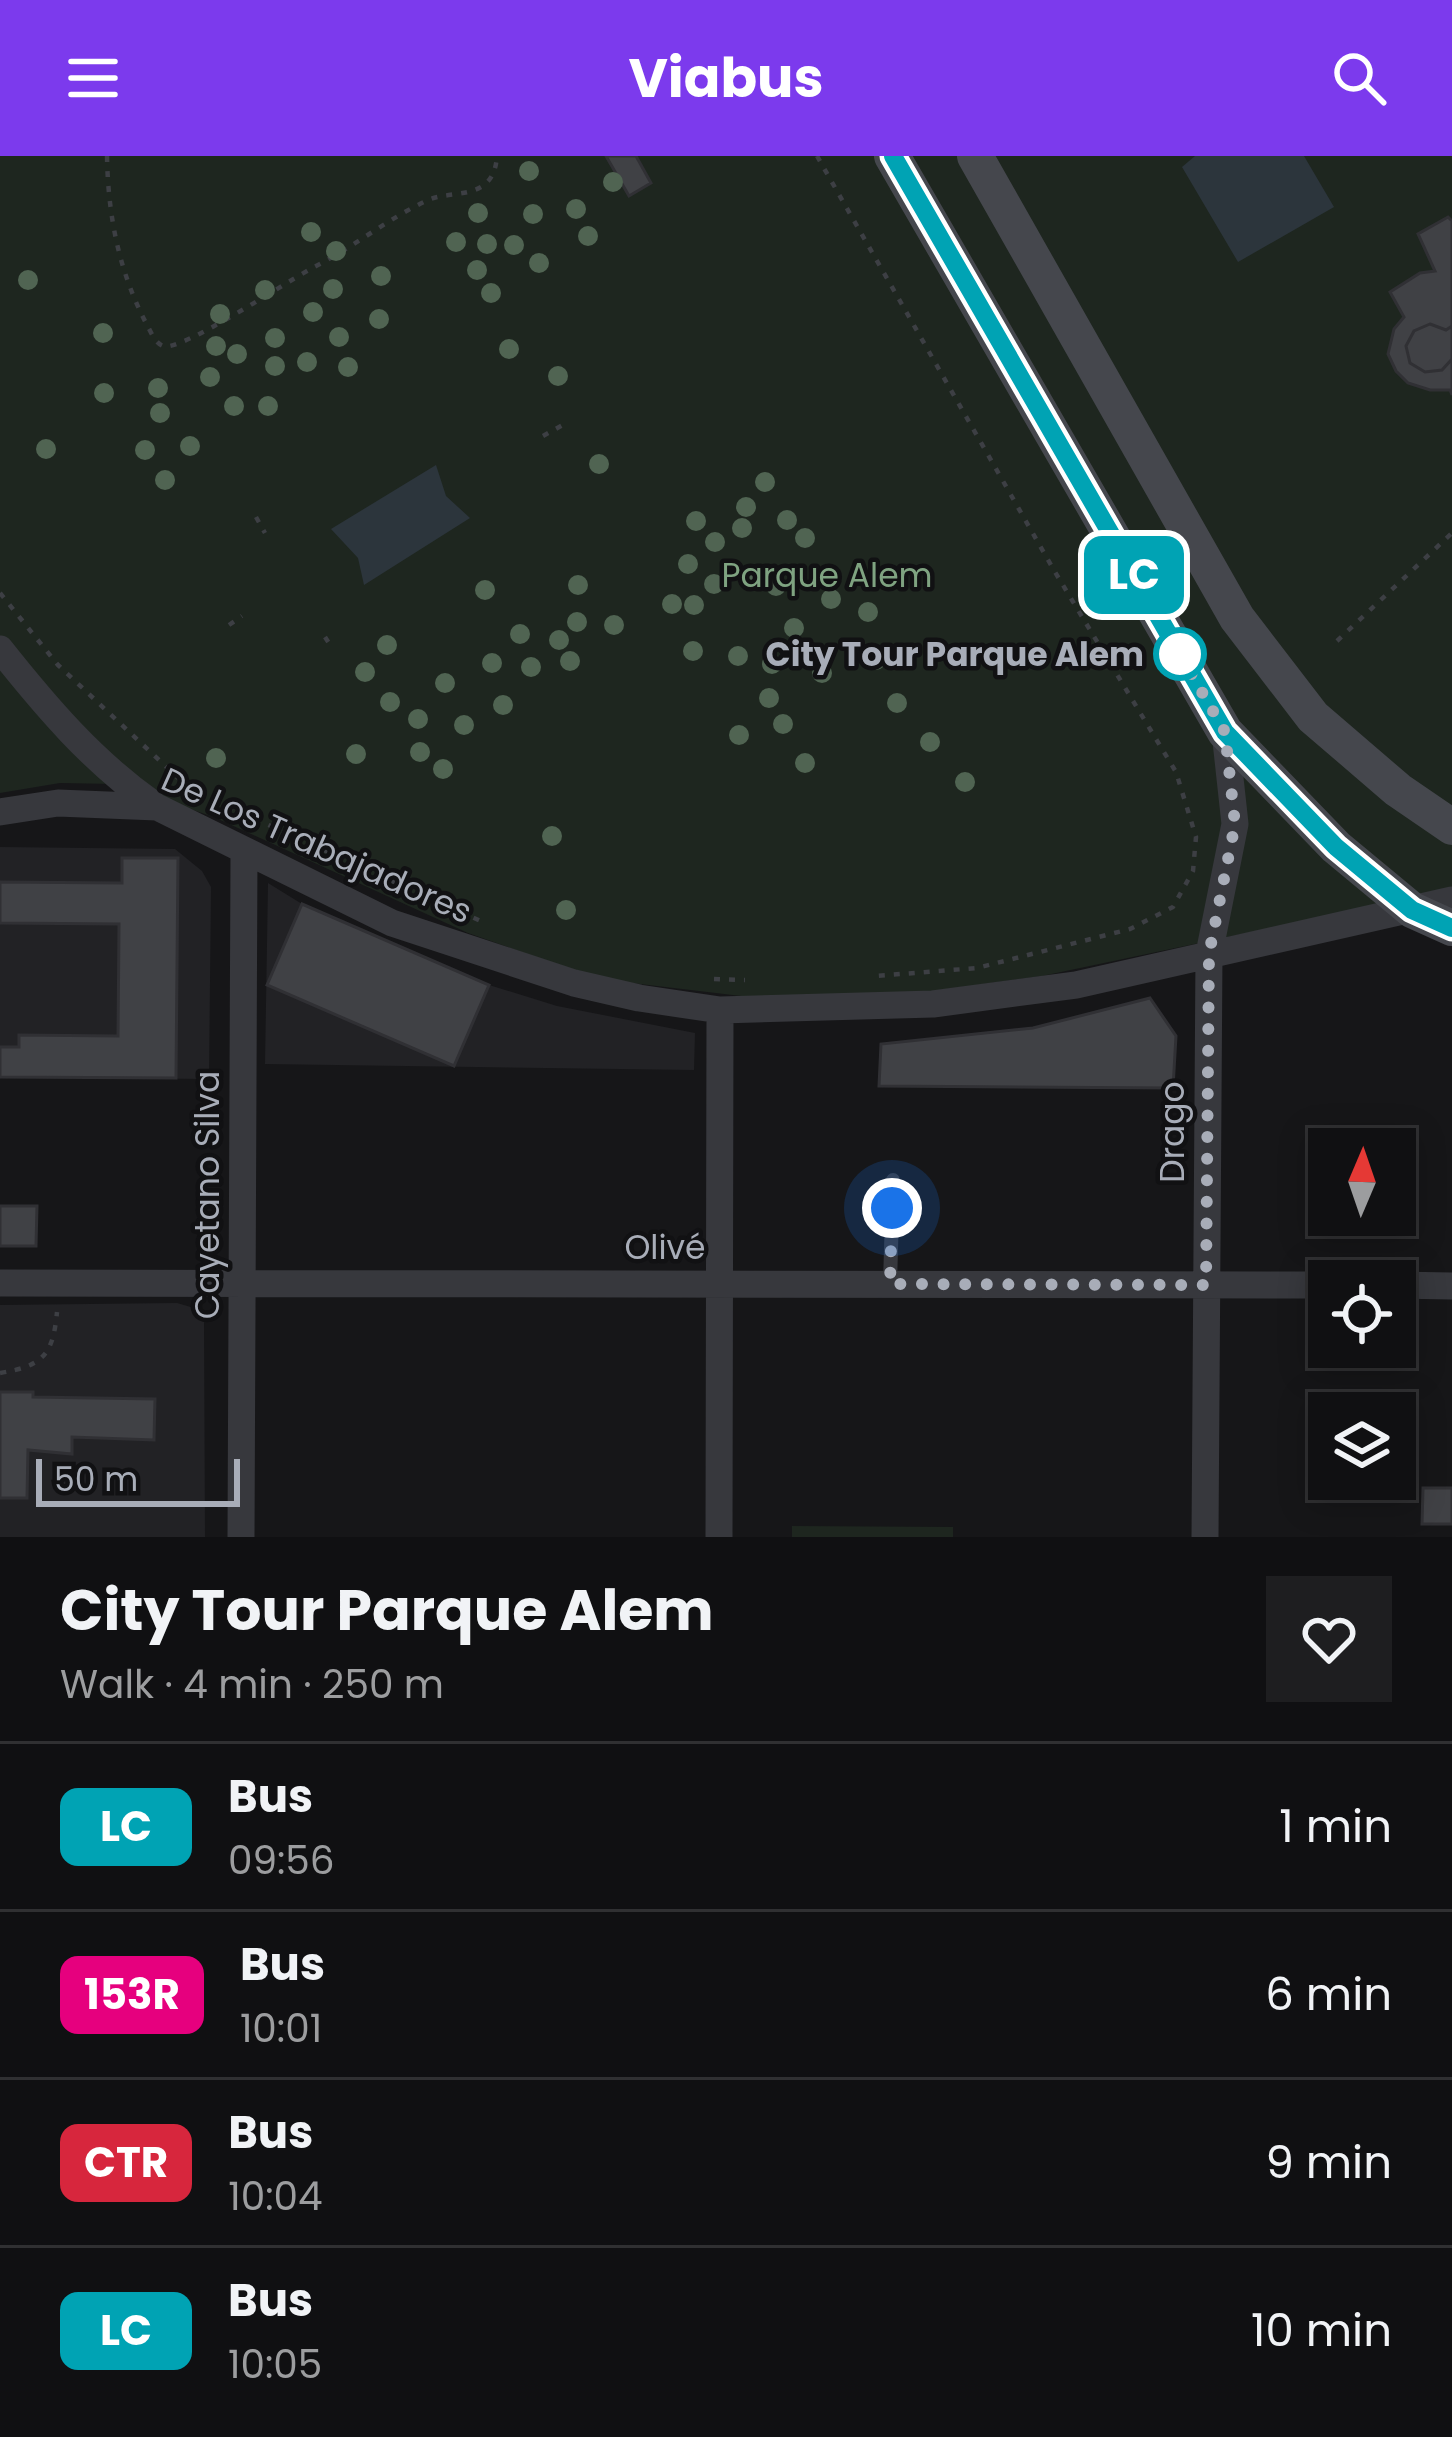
<!DOCTYPE html>
<html lang="en">
<head>
<meta charset="utf-8">
<style>
	body { margin:0; font-family:Poppins,sans-serif; background:#1e1e20; color:#f1f3f6; height:100vh; display:flex; flex-direction:column; font-size:45px; white-space:nowrap }
	* { box-sizing:border-box; margin:0 }
	p { font-size:39px; color:#9c9d9f }
	.icon { flex:none; width:66px; height:66px; fill:none; stroke:currentColor; stroke-width:2; stroke-linecap:round; stroke-linejoin:round }
	.map { position:relative; height:1381px; overflow:hidden }
	.drawer { display:flex; flex-direction:column; background:#101012; flex:1 }
	.drawer>* { flex:none }
	.badge { padding:0 24px; border-radius:18px; font-size:42px; line-height:78px }
	.needle { width:78px; rotate:2deg }
	.buttons { position:absolute; left:1308px; top:972px; display:grid; gap:24px }
	.buttons a { display:grid; place-items:center; width:108px; height:108px; border-radius:0px; background:#101012; box-shadow:0 6px 30px #0003,0 0 0 3px #303032; font-size:60px }
	.scale { position:absolute; left:36px; bottom:30px; width:204px; box-sizing:border-box; padding-left:12px; border:6px solid #a8adb8; border-top:0; font-size:33px; line-height:42px; white-space:nowrap; color:#a8adb8; -webkit-text-stroke:9px #111113; paint-order:stroke }
	.you { position:absolute; width:60px; height:60px; margin:-30px; border:9px solid #fff; border-radius:50%; background:#1a73e8; box-shadow:0 0 0 18px #1a73e833 }
	.map>.badge { position:absolute; translate:-50% -50%; box-shadow:0 0 0 6px #fff }
	.round { display:grid; place-items:center; flex:none; width:126px; height:126px; border-radius:0px; background:#1e1e20 }
	.overview { display:flex; align-items:center; justify-content:space-between; height:204px; padding:0 60px }
	h1 { font-size:57px; font-weight:700; line-height:90px }
	ul { padding:0; list-style:none }
	li { display:flex; align-items:center; gap:36px; height:168px; padding:0 60px; border-top:3px solid #303032 }
	li div { flex:1 }
	li b { display:block; font-size:45px }
	li em { font-style:normal }
	li .badge { min-width:132px; font-weight:700; text-align:center }
	header { display:flex; justify-content:space-between; align-items:center; height:156px; padding:0 60px; background:#7c3aed; color:#fff; font-size:54px; font-weight:700 }
	.map>svg:first-child { display:block }
	.built { fill:#222225 }
	.green { fill:#1e261f }
	.water { fill:#2c353c }
	.building { fill:#404145; stroke:#303034; stroke-width:3 }
	.lines { fill:none; stroke-linecap:round; stroke-linejoin:round }
	.path { stroke:#3d3f44; stroke-width:4.5; stroke-dasharray:6 9; stroke-linecap:butt }
	.service { stroke:#37383d; stroke-width:14 }
	.minor { stroke:#37383d; stroke-width:27 }
	.secondary { stroke:#45474d; stroke-width:36 }
	.tree { fill:#506452 }
	.line-casing { stroke:#fff; stroke-width:27 }
	.line { stroke:#00a3b4; stroke-width:18 }
	.walk { stroke:#a8adb8; stroke-width:12; stroke-dasharray:0 21.6 }
	.stop-dot { fill:#fff; stroke:#00a3b4; stroke-width:6 }
	.labels { text-anchor:middle; stroke-width:9; stroke-linejoin:round; paint-order:stroke }
	.park-label { font-size:33px; fill:#7fa381; stroke:#111113 }
	.stop-label { font-size:33px; font-weight:bold; fill:#a8adb8; stroke:#111113; text-anchor:end }
	.street-label { font-size:33px; fill:#a8adb8; stroke:#111113 }
</style>
</head>
<body>
<header><svg class="icon" aria-label="menu" viewBox="0 0 24 24"><path d="M4 6h16M4 12h16M4 18h16"/></svg>Viabus<svg class="icon" aria-label="search" viewBox="0 0 24 24"><circle cx="10" cy="10" r="6"/><path d="M15 15l6 6"/></svg></header>
<div class="map">
<svg width="1452" height="1381" viewBox="0 0 1452 1381">
	<rect width="100%" height="100%" fill="#161618"/>
	<path class="built" d="M0 691 175 693 202 715 211 731 209 923 0 921Z
		M268 727 302 748 489 829 557 850 695 877 694 914 265 908Z
		M177 1147 194 1152 204 1166 205 1381H0V1149Z"/>
	<path class="green" d="M0 0H1452V734L1042 820 897 840H741L598 823 468 777 214 661 115 628 60 627 0 637Z
		M792 1370 953 1371V1381H792Z"/>
	<path class="water" d="M1195 0H1304L1334 51 1238 106 1182 11Z
		M436 309 446 340 470 362 364 429 358 402 331 373Z"/>
	<path class="building" d="M606 0H636L651 27 629 40Z
		M1448 61 1452 65V239L1450 234H1430L1408 227 1396 215 1388 198 1394 173 1404 161 1390 136 1420 117 1435 115 1418 78Z
		M1430 168 1446 174 1452 170V203L1442 214 1425 216 1410 207 1406 190 1414 175Z
		M122 702H178L176 922 0 921V891H19V879L118 880 119 768 0 767V726L122 727Z
		M302 748 489 829 454 910 267 829Z
		M1150 842 1176 880 1173 932 879 930 881 888 1033 872Z
		M0 1050H37L36 1090H0Z
		M0 1236H33V1241L155 1243 154 1284 72 1281V1298L28 1294 27 1342H0Z
		M1423 1332H1452V1368H1422Z"/>
	<g class="lines">
		<path class="path" d="M107 0C108 60 119 116 147 169 151 176 155 187 163 190 180 197 292 122 316 110 355 90 389 62 428 44 444 37 466 40 481 31 493 24 496 12 497 0
			M817 0 1055 416 1176 616 1196 681 1193 715 1173 751 1130 773 977 812 876 820
			M543 280 568 266
			M256 361 265 377
			M0 437 58 509 191 634 483 766
			M229 469 242 460
			M325 481 332 492
			M1337 485 1452 377
			M714 823 745 824
			M0 1217C43 1210 53 1199 57 1156"/>
		<path class="service" d="M890 1128 893 1024"/>
		<path class="minor" d="M0 493C46 551 92 605 153 648
			M0 656 58 647 157 651 392 767 574 827 639 842 720 854 933 848 1076 829 1452 744
			M0 1127 1329 1129
			M1395 1129 1452 1130
			M241 1381 244 697
			M719 1381 720 854
			M1205 1381 1209 798 1235 668 1225 576"/>
		<path class="secondary" d="M892 0 1225 576 1336 691 1412 754 1452 772
			M975 0 1237 462 1313 561 1398 634 1452 671"/>
	</g>
	<g class="tree">
		<circle cx="529" cy="15" r="10"/>
		<circle cx="613" cy="26" r="10"/>
		<circle cx="576" cy="53" r="10"/>
		<circle cx="478" cy="57" r="10"/>
		<circle cx="533" cy="58" r="10"/>
		<circle cx="311" cy="76" r="10"/>
		<circle cx="588" cy="80" r="10"/>
		<circle cx="456" cy="86" r="10"/>
		<circle cx="487" cy="88" r="10"/>
		<circle cx="514" cy="89" r="10"/>
		<circle cx="336" cy="95" r="10"/>
		<circle cx="539" cy="107" r="10"/>
		<circle cx="477" cy="114" r="10"/>
		<circle cx="381" cy="120" r="10"/>
		<circle cx="28" cy="124" r="10"/>
		<circle cx="333" cy="133" r="10"/>
		<circle cx="265" cy="134" r="10"/>
		<circle cx="491" cy="137" r="10"/>
		<circle cx="313" cy="156" r="10"/>
		<circle cx="220" cy="158" r="10"/>
		<circle cx="379" cy="163" r="10"/>
		<circle cx="103" cy="177" r="10"/>
		<circle cx="339" cy="181" r="10"/>
		<circle cx="275" cy="182" r="10"/>
		<circle cx="216" cy="190" r="10"/>
		<circle cx="509" cy="193" r="10"/>
		<circle cx="237" cy="198" r="10"/>
		<circle cx="307" cy="206" r="10"/>
		<circle cx="275" cy="210" r="10"/>
		<circle cx="348" cy="211" r="10"/>
		<circle cx="558" cy="220" r="10"/>
		<circle cx="210" cy="221" r="10"/>
		<circle cx="158" cy="232" r="10"/>
		<circle cx="104" cy="237" r="10"/>
		<circle cx="234" cy="250" r="10"/>
		<circle cx="268" cy="250" r="10"/>
		<circle cx="160" cy="257" r="10"/>
		<circle cx="190" cy="290" r="10"/>
		<circle cx="46" cy="293" r="10"/>
		<circle cx="145" cy="294" r="10"/>
		<circle cx="599" cy="308" r="10"/>
		<circle cx="165" cy="324" r="10"/>
		<circle cx="765" cy="326" r="10"/>
		<circle cx="746" cy="351" r="10"/>
		<circle cx="787" cy="364" r="10"/>
		<circle cx="696" cy="365" r="10"/>
		<circle cx="742" cy="372" r="10"/>
		<circle cx="805" cy="382" r="10"/>
		<circle cx="715" cy="386" r="10"/>
		<circle cx="688" cy="408" r="10"/>
		<circle cx="750" cy="424" r="10"/>
		<circle cx="714" cy="428" r="10"/>
		<circle cx="578" cy="429" r="10"/>
		<circle cx="776" cy="430" r="10"/>
		<circle cx="485" cy="434" r="10"/>
		<circle cx="831" cy="443" r="10"/>
		<circle cx="672" cy="448" r="10"/>
		<circle cx="694" cy="449" r="10"/>
		<circle cx="868" cy="456" r="10"/>
		<circle cx="577" cy="466" r="10"/>
		<circle cx="614" cy="469" r="10"/>
		<circle cx="794" cy="472" r="10"/>
		<circle cx="520" cy="478" r="10"/>
		<circle cx="559" cy="484" r="10"/>
		<circle cx="387" cy="489" r="10"/>
		<circle cx="693" cy="495" r="10"/>
		<circle cx="738" cy="500" r="10"/>
		<circle cx="876" cy="504" r="10"/>
		<circle cx="570" cy="505" r="10"/>
		<circle cx="492" cy="507" r="10"/>
		<circle cx="772" cy="508" r="10"/>
		<circle cx="531" cy="511" r="10"/>
		<circle cx="365" cy="516" r="10"/>
		<circle cx="822" cy="517" r="10"/>
		<circle cx="445" cy="527" r="10"/>
		<circle cx="769" cy="542" r="10"/>
		<circle cx="390" cy="546" r="10"/>
		<circle cx="897" cy="547" r="10"/>
		<circle cx="503" cy="549" r="10"/>
		<circle cx="418" cy="563" r="10"/>
		<circle cx="783" cy="568" r="10"/>
		<circle cx="464" cy="569" r="10"/>
		<circle cx="739" cy="579" r="10"/>
		<circle cx="930" cy="586" r="10"/>
		<circle cx="420" cy="596" r="10"/>
		<circle cx="356" cy="598" r="10"/>
		<circle cx="216" cy="602" r="10"/>
		<circle cx="805" cy="607" r="10"/>
		<circle cx="443" cy="613" r="10"/>
		<circle cx="965" cy="626" r="10"/>
		<circle cx="552" cy="680" r="10"/>
		<circle cx="566" cy="754" r="10"/>
	</g>
	<g class="lines">
		<defs>
			<path id="line" d="M893 0 1225 576 1336 691 1412 754 1452 772"/>
		</defs>
		<use href="#line" class="line-casing"/>
		<use href="#line" class="line"/>
		<path class="walk" d="M892 1052 890 1128 1206 1129 1209 798 1235 668 1225 576 1180 498"/>
	</g>
	<circle class="stop-dot" cx="1180" cy="498" r="24"/>
	<g class="labels">
		<g class="park-label">
			<text x="827" y="431">Parque Alem</text>
		</g>
		<g class="stop-label">
			<text x="1144" y="510">City Tour Parque Alem</text>
		</g>
		<g class="street-label">
			<text transform="translate(317 689) rotate(24)" y="12">De Los Trabajadores</text>
			<text transform="translate(1172 976) rotate(-90)" y="12">Drago</text>
			<text transform="translate(207 1039) rotate(-90)" y="12">Cayetano Silva</text>
			<text x="665" y="1103">Olivé</text>
		</g>
	</g>
</svg>
<div class="buttons">
<a><svg class="needle" viewBox="-14 -14 28 28"><path d="M0-13l5 13h-10z" fill="#e53935"/><path d="M0 13l5-13h-10z" fill="#9c9d9f"/></svg></a>
<a><svg class="icon" aria-label="locate" viewBox="0 0 24 24"><circle cx="12" cy="12" r="6"/><path d="M12 2v4M12 18v4M2 12h4M18 12h4"/></svg></a>
<a><svg class="icon" aria-label="layers" viewBox="0 0 24 24"><path d="M12 4l9 5-9 5-9-5zM3 14l9 5 9-5"/></svg></a>
</div>
<div class="scale">50 m</div>
<div class="you" style="left:892px;top:1052px"></div>
<b class="badge" style="left:1134px;top:419px;background:#00a3b4;color:#fff">LC</b>
</div>
<section class="drawer">
<div class="overview"><div><h1>City Tour Parque Alem</h1><p>Walk · 4 min · 250 m</p></div><a class="round"><svg class="icon" aria-label="heart" viewBox="0 0 24 24"><path d="M12 20l-8-8c-3-5 5-10 8-4 3-6 11-1 8 4z"/></svg></a></div>
<ul>
<li><span class="badge" style="background:#00a3b4;color:#fff">LC</span><div><b>Bus</b><p>09:56</p></div><em>1 min</em></li>
<li><span class="badge" style="background:#e6007e;color:#fff">153R</span><div><b>Bus</b><p>10:01</p></div><em>6 min</em></li>
<li><span class="badge" style="background:#d7263d;color:#fff">CTR</span><div><b>Bus</b><p>10:04</p></div><em>9 min</em></li>
<li><span class="badge" style="background:#00a3b4;color:#fff">LC</span><div><b>Bus</b><p>10:05</p></div><em>10 min</em></li>
</ul>
</section>
</body>
</html>
